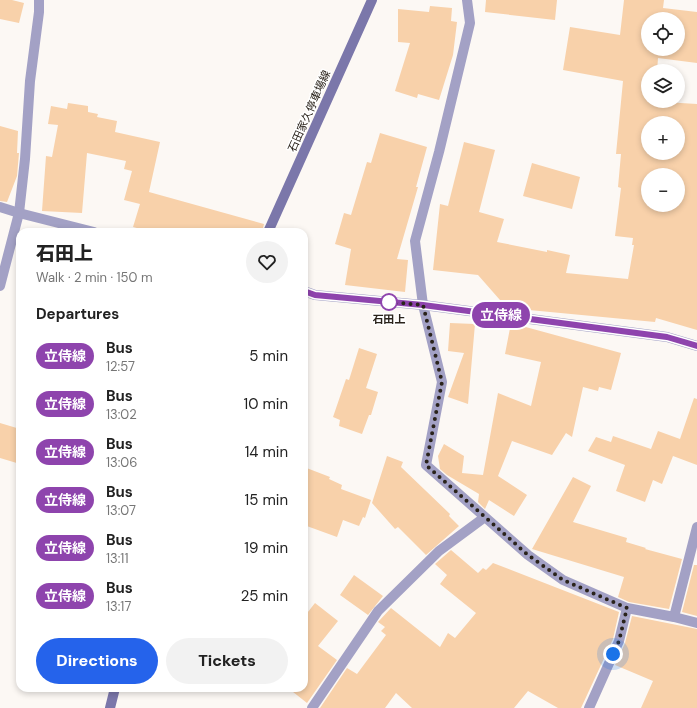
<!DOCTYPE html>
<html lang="en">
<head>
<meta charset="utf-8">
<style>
	body { margin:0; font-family:"DM Sans","Noto Sans JP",sans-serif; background:#f2f2f2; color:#222; height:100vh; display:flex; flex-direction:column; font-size:15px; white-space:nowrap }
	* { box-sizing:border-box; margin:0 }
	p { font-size:13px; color:#767676 }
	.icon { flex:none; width:22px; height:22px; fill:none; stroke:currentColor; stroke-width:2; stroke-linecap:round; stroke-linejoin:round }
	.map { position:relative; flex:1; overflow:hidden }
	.details { position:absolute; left:16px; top:228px; width:292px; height:464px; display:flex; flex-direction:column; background:#fff; border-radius:12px; box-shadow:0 2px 6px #0003 }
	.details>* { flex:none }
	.badge { padding:0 8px; border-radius:13px; font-size:14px; line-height:26px }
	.fabs { position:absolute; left:641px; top:12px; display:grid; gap:8px }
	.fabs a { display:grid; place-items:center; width:44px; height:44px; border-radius:50%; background:#fff; box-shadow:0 2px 6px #0003; font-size:20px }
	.you { position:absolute; width:20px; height:20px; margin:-10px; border:3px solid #fff; border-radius:50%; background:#1a73e8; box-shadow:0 0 0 6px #1a73e833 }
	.map>.badge { position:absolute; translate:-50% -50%; box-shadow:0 0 0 2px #fff }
	h2 { padding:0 20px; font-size:15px; line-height:36px }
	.round { display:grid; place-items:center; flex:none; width:42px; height:42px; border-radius:21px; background:#f2f2f2 }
	.overview { display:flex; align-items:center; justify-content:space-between; height:68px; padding:0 20px }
	h1 { font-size:19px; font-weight:800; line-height:30px }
	.cta { display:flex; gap:8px; margin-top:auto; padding:8px 20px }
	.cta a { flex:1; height:46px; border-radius:24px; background:#2563eb; color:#fff; font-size:16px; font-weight:800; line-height:46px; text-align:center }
	.cta a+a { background:#f2f2f2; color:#222 }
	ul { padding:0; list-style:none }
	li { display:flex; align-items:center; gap:12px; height:48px; padding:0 20px }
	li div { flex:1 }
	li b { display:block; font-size:15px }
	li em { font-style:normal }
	li .badge { min-width:44px; font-weight:700; text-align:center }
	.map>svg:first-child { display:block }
	.building { fill:#f8d1aa; fill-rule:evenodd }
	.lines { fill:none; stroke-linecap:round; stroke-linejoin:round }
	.minor { stroke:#a3a1c5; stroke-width:10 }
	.tertiary { stroke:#a3a1c5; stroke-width:10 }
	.secondary { stroke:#7b77aa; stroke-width:10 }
	.line-casing { stroke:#fff; stroke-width:9 }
	.line { stroke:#8e44ad; stroke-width:6 }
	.walk { stroke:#2a231b; stroke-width:4; stroke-dasharray:0 7.2 }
	.stop-dot { fill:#fff; stroke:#8e44ad; stroke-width:2 }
	.labels { text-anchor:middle; stroke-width:3; stroke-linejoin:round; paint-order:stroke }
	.street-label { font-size:11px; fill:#2a231b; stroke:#fff }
	.stop-label { font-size:11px; font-weight:bold; fill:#2a231b; stroke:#fff }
</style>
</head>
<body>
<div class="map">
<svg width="697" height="708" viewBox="0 0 697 708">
	<rect width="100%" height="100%" fill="#fcf8f4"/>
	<path class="building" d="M0 0H12L24 3 19 23 0 19Z
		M486 0H557L555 20 485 12Z
		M624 0H664L663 8 697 12V63L658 58 657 71H648V101L697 104V330L656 318 655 322 507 308 478 275 433 270 440 204 448 206 464 142 495 150 479 212 504 219 497 242 547 252V250L570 255 566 273 628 279 634 245H632L633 238 615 236 621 188 618 187 621 154H616L623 81 563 70 570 27 620 35ZM648 19H678V49H648ZM648 123H678V153H648ZM648 175H678V205H648Z
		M430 6 452 8 451 21 457 22 453 55 439 100 418 94 417 98 395 91 410 43 398 42V9L429 12Z
		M68 103 88 106V112L98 114 97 117 117 121 115 132 160 142 149 192 264 224 262 232H152L133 227 140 204 124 200 132 171 124 169 126 161 87 153 82 213 42 211 46 156 52 157 58 125 48 124 51 106 67 109Z
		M0 126 18 131 17 153H19L17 176 7 202 0 201Z
		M380 133 427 147 416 187H418L397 259 408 260 405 292 345 285 351 249 335 244 344 213 351 215 367 162 371 163Z
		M532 163 580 177 572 209 523 196Z
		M450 323 475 324 468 404 448 397 464 353 448 351Z
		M511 323 621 353 611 390 599 387 598 391 583 387 572 437 566 433 552 455 512 441 498 476 527 495 514 516 489 500 485 509 478 502 479 494 447 475 440 469 438 456 444 444 464 456 462 473 483 475 498 393 531 406 541 362 505 354Z
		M359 348 377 354 366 388 378 392 371 415H369L362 434 339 426 340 420 333 417 346 379 349 380Z
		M694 398 697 399V465L673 456 662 484 653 480 645 502 616 491 625 465 588 451 596 437 611 442 613 436 651 449 658 431 680 439Z
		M0 423 20 429V464L0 458Z
		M387 456 403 462 401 467 450 514 449 516 459 526 426 555 398 527 395 529 372 503Z
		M304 467 330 477 329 479 342 485 341 489 371 500 365 518 363 517 359 526 343 520 337 537 304 525Z
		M573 477 591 486 573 522 627 538 626 542 646 548 645 549 682 559 669 609 629 602 618 597 624 577 532 549Z
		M451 550 478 573 483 568 486 570 493 563 619 612 613 639 581 708H558L528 691 514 708H412L396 693 385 708H320L347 668 357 674 386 635 381 631 385 627 378 622 391 608 440 647 448 633 455 638 476 613 440 584 447 575 435 564Z
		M694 565H697V616L682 612Z
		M354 575 383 596 368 615 340 595Z
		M315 603 338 621 318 646 337 660 307 703 288 688H304V617Z
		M632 616 697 629V708H641L653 681 615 665 625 643Z"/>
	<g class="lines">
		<path class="minor" d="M467 0 470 23 439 152 415 241 423 305 442 382 426 465 528 555 563 580 627 608 674 617 697 623
			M0 286 19 213 25 159 30 81 39 12V0
			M674 617 697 527
			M312 708 378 611 439 551 485 517
			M589 708 619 641 627 608"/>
		<path class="tertiary" d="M0 207 19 213 94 232
			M304 291 315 295 423 305 667 337 697 346"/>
		<path class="secondary" d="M268 232 372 0
			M110 708 115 688"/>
	</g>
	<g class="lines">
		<defs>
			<path id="line" d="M304 291 315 295 423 305 667 337 697 346"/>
		</defs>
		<use href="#line" class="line-casing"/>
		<use href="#line" class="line"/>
		<path class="walk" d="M389 302 423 305 442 382 426 465 528 555 563 580 627 608 619 641 613 654"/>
	</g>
	<circle class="stop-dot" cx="389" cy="302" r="8"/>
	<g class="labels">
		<g class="street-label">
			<text transform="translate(309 111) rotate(-66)" y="4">石田家久停車場線</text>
		</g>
		<g class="stop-label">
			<text x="389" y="323">石田上</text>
		</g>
	</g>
</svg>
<div class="fabs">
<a><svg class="icon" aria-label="locate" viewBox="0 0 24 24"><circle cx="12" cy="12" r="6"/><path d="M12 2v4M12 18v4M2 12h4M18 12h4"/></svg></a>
<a><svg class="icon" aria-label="layers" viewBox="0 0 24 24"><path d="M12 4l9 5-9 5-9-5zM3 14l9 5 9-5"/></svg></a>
<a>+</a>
<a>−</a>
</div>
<div class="you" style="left:613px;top:654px"></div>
<b class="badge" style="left:501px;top:315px;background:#8e44ad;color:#fff">立侍線</b>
<section class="details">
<div class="overview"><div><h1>石田上</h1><p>Walk · 2 min · 150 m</p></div><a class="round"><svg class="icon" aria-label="heart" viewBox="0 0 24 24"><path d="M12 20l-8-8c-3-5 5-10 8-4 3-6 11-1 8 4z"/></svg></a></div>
<h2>Departures</h2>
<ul>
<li><span class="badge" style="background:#8e44ad;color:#fff">立侍線</span><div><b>Bus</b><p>12:57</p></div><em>5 min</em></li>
<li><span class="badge" style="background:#8e44ad;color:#fff">立侍線</span><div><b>Bus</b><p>13:02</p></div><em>10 min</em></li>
<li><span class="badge" style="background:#8e44ad;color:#fff">立侍線</span><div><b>Bus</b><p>13:06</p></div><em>14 min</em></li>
<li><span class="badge" style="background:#8e44ad;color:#fff">立侍線</span><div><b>Bus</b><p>13:07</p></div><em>15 min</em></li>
<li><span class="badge" style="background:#8e44ad;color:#fff">立侍線</span><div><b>Bus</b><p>13:11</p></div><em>19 min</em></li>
<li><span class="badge" style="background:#8e44ad;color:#fff">立侍線</span><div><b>Bus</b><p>13:17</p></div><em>25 min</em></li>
</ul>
<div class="cta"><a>Directions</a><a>Tickets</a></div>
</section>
</div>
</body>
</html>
